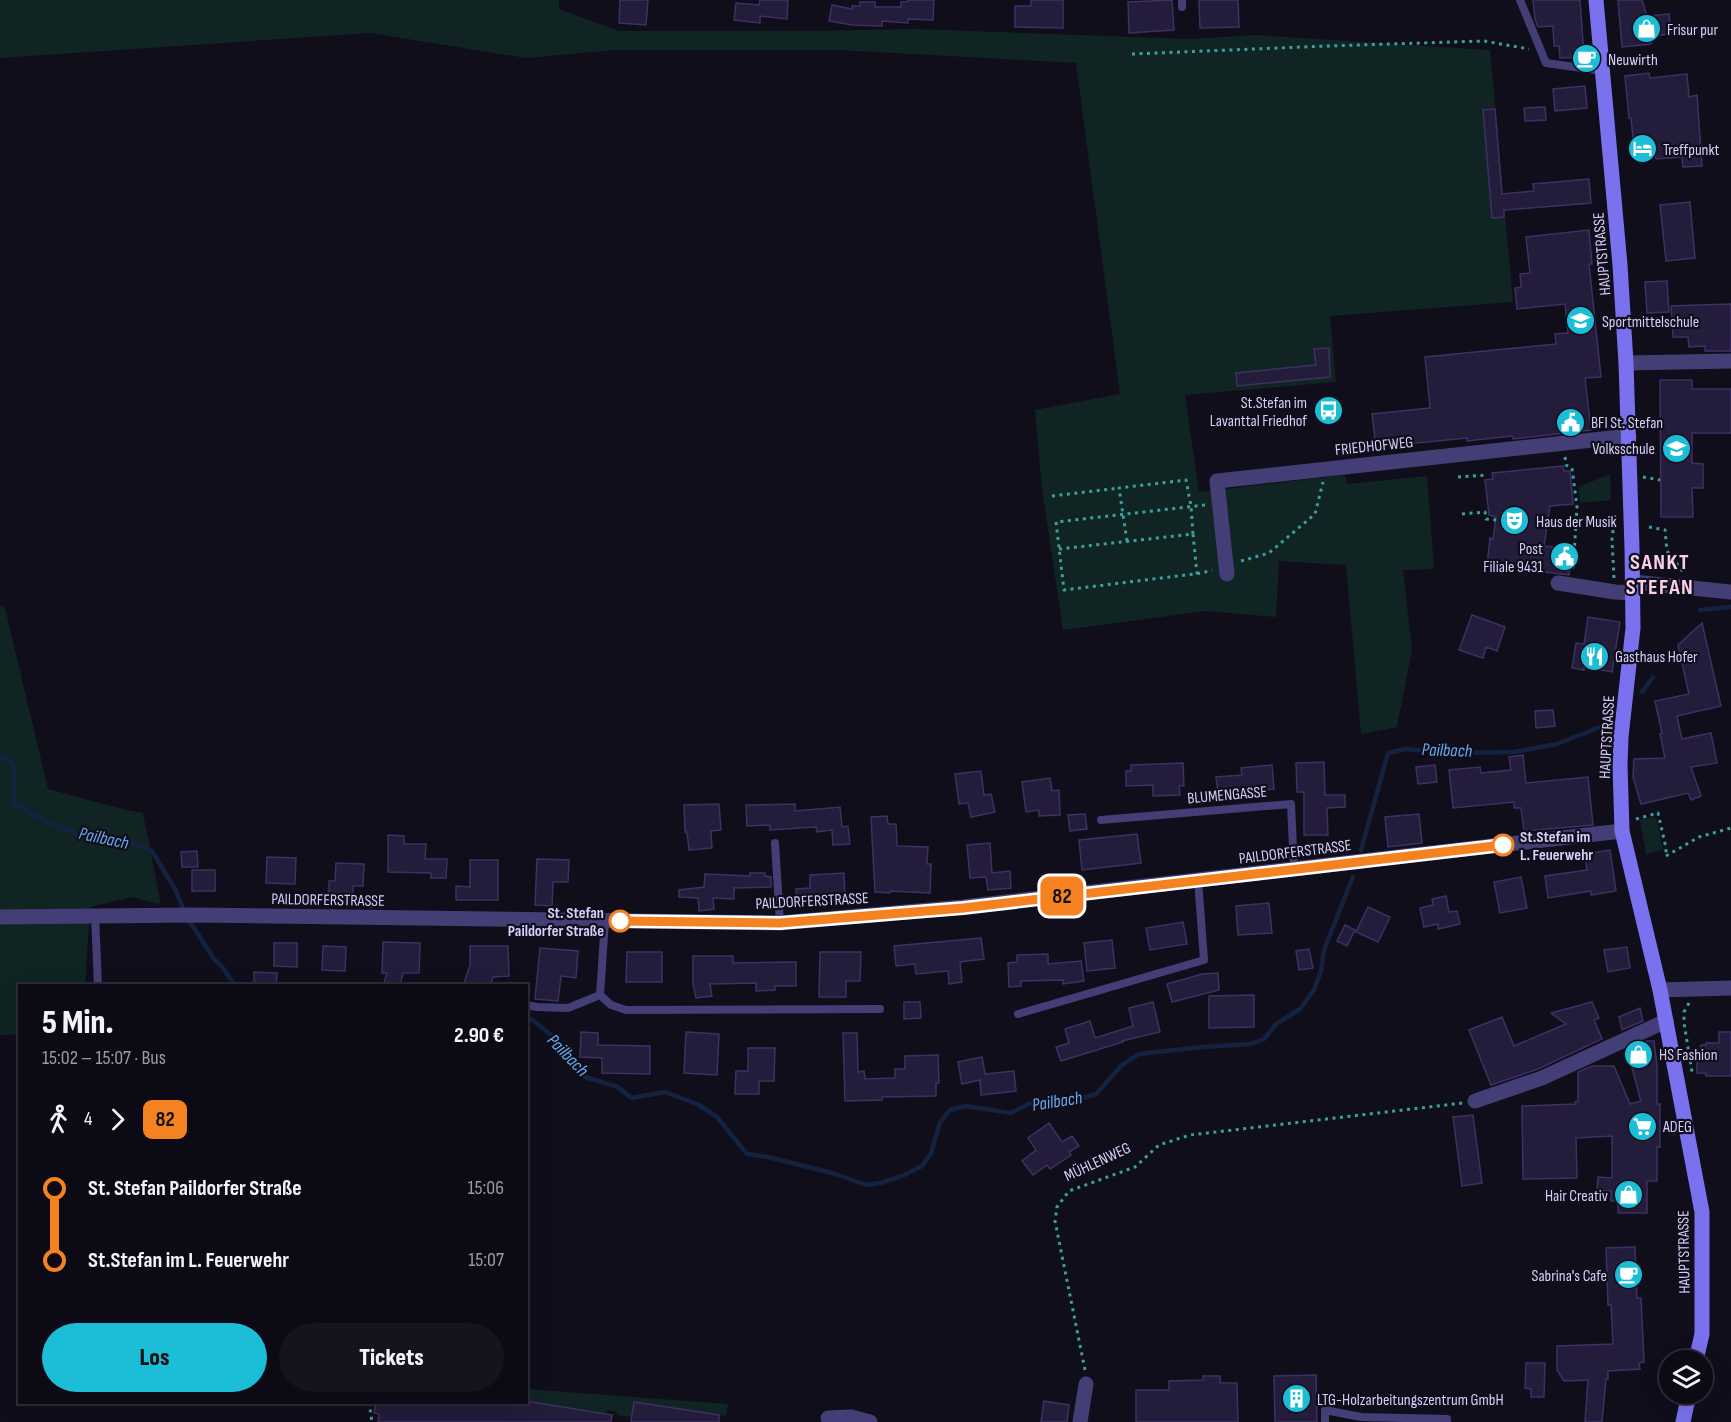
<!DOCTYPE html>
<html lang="de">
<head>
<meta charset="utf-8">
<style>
	body { margin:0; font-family:"Sofia Sans Condensed",sans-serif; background:#15131d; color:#f1f3f6; height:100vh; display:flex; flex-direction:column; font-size:22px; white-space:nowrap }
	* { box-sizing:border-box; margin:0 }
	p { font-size:20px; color:#9a9aa0 }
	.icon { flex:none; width:33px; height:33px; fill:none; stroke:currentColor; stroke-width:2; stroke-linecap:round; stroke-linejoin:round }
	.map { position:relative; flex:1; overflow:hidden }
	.sheet { position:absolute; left:18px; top:984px; width:510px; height:420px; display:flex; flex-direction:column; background:#0c0a14; border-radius:0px; box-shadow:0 6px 24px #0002,0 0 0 2px #2c2b34 }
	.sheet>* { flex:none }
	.badge { padding:0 12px; border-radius:9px; font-size:21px; line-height:39px }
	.fabs { position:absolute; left:1659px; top:1350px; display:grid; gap:12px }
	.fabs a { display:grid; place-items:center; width:54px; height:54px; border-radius:50%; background:#0c0a14; box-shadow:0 6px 24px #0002,0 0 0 2px #2c2b34; font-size:30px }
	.map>.badge { position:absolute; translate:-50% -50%; box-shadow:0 0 0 3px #fff }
	.legs { display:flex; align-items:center; gap:9px; height:66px; padding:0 24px; font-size:20px }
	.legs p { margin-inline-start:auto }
	.head { display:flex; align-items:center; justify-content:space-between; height:102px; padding:0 24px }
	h1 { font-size:33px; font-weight:800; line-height:45px }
	.cta { display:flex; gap:12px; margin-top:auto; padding:12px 24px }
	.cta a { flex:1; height:69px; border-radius:36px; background:#1cbdd7; color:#111; font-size:24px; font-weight:800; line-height:69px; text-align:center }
	.cta a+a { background:#15131d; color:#f1f3f6 }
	ul { padding:0 24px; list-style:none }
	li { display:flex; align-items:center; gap:21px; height:72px; font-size:22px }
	li i { display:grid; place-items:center; width:9px; height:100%; margin:0 8px; background:currentColor }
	li i::after { content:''; width:15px; height:15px; margin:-8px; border:4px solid; border-radius:50%; background:#0c0a14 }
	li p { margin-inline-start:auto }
	li:first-child i { background:linear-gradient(#0000 50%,currentColor 0) }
	li:last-child i { background:linear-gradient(currentColor 50%,#0000 0) }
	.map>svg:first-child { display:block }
	.green { fill:#112424 }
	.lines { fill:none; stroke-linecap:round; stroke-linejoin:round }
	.stream { stroke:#13233f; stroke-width:4.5 }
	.building { fill:#231c3a; stroke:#3d3163; stroke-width:1.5 }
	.path { stroke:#3b9f9d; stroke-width:3; stroke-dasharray:3 4.5; stroke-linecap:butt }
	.service { stroke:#433e75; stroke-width:8 }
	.minor { stroke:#433e75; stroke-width:15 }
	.tertiary { stroke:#433e75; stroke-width:15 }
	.secondary { stroke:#7971ed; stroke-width:15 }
	.line-1-casing { stroke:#fff; stroke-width:14 }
	.line-1 { stroke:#f58220; stroke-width:9 }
	.stop-1-dot { fill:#fff; stroke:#f58220; stroke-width:3 }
	.labels { text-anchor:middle; stroke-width:4.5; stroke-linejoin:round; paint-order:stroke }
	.poi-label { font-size:16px; fill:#d5cef9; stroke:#100e1b; text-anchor:start }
	.street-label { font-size:16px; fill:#d5cef9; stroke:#100e1b }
	.stop-label { font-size:16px; font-weight:bold; fill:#d5cef9; stroke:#100e1b; text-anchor:start }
	.water-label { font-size:18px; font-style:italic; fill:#69aaec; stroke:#100e1b }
	.district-label { font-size:22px; font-weight:bold; letter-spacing:1.5px; fill:#f9d0e8; stroke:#100e1b }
</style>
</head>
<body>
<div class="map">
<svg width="1731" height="1422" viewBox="0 0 1731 1422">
	<rect width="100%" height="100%" fill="#100e1b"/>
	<path class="green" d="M0 0H559V9L619 31H812L915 29 1191 39 1256 35 1490 50 1513 302 1330 316 1336 382 1185 395 1199 492 1345 475 1347 484 1427 476 1434 569 1403 570 1412 650 1397 727 1361 734 1346 565 1279 561 1276 617 1205 611 1063 630 1042 489 1035 410 1120 394 1076 63 839 50H615L526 58 370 33 0 58Z
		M1610 474 1611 500 1580 503 1578 487Z
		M0 605 5 608 48 789 122 809 143 813 161 905 132 897 90 907 85 985 20 986 19 1034 0 1035Z
		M1656 817 1663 850 1646 854 1640 820Z
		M526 1389 728 1404 726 1416 634 1402 632 1417 617 1415V1412L607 1410V1414L527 1401Z"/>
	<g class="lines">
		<path class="stream" d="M1700 610 1731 607
			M1642 692 1653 677
			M0 757 10 760 15 772 13 802 44 821 92 839 108 837 129 841 152 851 176 891 183 908
			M1361 850 1388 753 1406 749 1452 753 1514 752 1557 744 1603 726
			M188 919 214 959 223 968 235 986
			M526 1019H531L556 1039 564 1053 585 1077 618 1087 631 1098 665 1092 697 1104 716 1116 747 1154 768 1157 836 1174 866 1185 880 1183 902 1176 922 1166 931 1153 940 1122 950 1110 965 1106 1011 1113 1029 1104 1053 1100 1072 1101 1096 1094 1122 1065 1139 1054 1203 1047 1251 1044 1264 1039 1276 1024 1300 1009 1314 990 1321 971 1324 950 1353 877"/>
	</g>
	<path class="building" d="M620 0H648L646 25 619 23Z
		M760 0H788L787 19 760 16V23L734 20 736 3 759 5Z
		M908 0H934L933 20 908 19V23L882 21V26L852 25 829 21 832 5 852 9V6H860V2H875V7H901V2H907Z
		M1031 0H1063V28L1015 27V6H1031Z
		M1172 0 1174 30 1129 33 1128 2Z
		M1199 0H1238L1239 27 1200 28Z
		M1533 0H1580L1584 57 1560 58 1559 46H1554L1553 26 1538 27 1535 19Z
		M1618 0H1642L1647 16 1669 14 1671 34 1650 36 1651 44 1622 47Z
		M1649 73 1650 78 1687 74 1689 97 1697 95 1702 166 1683 167 1682 157 1656 159 1655 156 1635 158 1631 118H1629L1625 76Z
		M1585 86 1587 108 1555 111 1553 89Z
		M1545 107 1546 120 1525 121 1524 108Z
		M1495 109 1502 194 1534 191 1533 184 1589 179 1591 203 1504 210V217L1492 218 1483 110Z
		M1690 202 1695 258 1666 261 1660 205Z
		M1589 230 1592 264H1589L1601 377 1585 378 1591 430 1513 439 1512 436 1467 441V438L1376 447 1372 414 1430 408 1425 357 1556 344 1555 334 1568 333 1565 304 1517 309 1515 288 1521 287 1520 274 1530 273 1526 237Z
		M1667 281 1669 312 1647 313 1645 282Z
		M1731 304V351H1705V346L1689 347 1688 337H1673L1671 306Z
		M1329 348 1330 377 1237 386 1236 373 1316 365 1314 349Z
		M1660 380H1692V389H1731V433H1692V463L1703 464V488H1692L1693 517H1661Z
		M1563 466 1564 471H1570L1573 504 1550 506 1544 546 1572 549 1569 575 1487 565 1490 538 1493 539 1496 517 1489 515 1485 480 1493 479 1492 473Z
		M1472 615 1505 627 1497 651 1486 647 1483 658 1459 650Z
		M1588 617 1620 622 1612 672 1584 667V670L1572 668 1576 643 1584 644Z
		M1702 623 1721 706 1677 716 1682 739 1711 733 1717 763 1691 767 1701 796 1691 800 1688 793 1641 804 1633 777 1634 759 1665 758 1660 734 1662 733 1655 701 1689 694 1678 645Z
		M1553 710 1555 726 1536 728 1535 711Z
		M1523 755 1526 783 1588 777 1593 825 1524 831 1521 808H1514V802L1453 808 1449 770 1480 767 1481 773 1511 770 1509 757Z
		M1324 762 1325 795H1345V807L1327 808 1328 835H1304V792H1297L1296 763Z
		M1183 763 1184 786H1179L1180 795 1153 796V785L1126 786V771H1131V765Z
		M1272 765 1274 789 1218 793 1216 777 1242 775 1241 768Z
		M1435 765 1437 782 1418 784 1416 767Z
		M981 771 984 795 991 794 995 812 971 817 968 803 959 804 955 774Z
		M1050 778 1052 791 1059 790 1060 815 1039 816V810L1026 812 1022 782Z
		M719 804 721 830 711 831 712 848 689 850 687 832H685L684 805Z
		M795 804V811L840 807 842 827 848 826 850 844 833 845 832 830 817 832 816 827 770 830V825L747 826 746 805Z
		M1085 814 1087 829 1070 831 1068 815Z
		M1419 814 1422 843 1388 847 1385 817Z
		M887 816 888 824H896L897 846 928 847 927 864H931L930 893 890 891V893L875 892 871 817Z
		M1137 834 1141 863 1082 870 1079 840Z
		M388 835 404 836V844H426L425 859H447L446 878H431V873L388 872Z
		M990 843 992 873 1010 871 1011 888 988 890 986 877 970 878 967 845Z
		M1610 850 1616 891 1591 895V891L1548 898 1545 876 1587 870 1585 854Z
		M197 851 198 867H182L181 852Z
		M267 857 296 858 295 884 266 883Z
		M537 859 569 860 568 882H553L552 906 535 905Z
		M470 860H498V900H456V886L470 887Z
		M336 863 364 864 363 886H353V901H329V881H335Z
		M192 870H215V891H192Z
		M750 873H765V876L771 877V887L734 888V899L713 898 714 909 699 911 698 898 679 897V890L704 887 705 874 750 876Z
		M844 873 845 897 816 899V902L797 903 796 889 810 888V875Z
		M1521 877 1527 908 1500 913 1494 882Z
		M1446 896 1449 912 1457 911 1460 924 1438 929V924L1424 927 1420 908 1433 905 1432 899Z
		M1269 903 1272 933 1238 935 1236 906Z
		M1368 907 1390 917 1378 942 1356 932Z
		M1183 922 1187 944 1150 950 1146 928Z
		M1345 925 1355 930 1347 946 1337 941Z
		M981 938 984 959 960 962 962 982 949 984 948 971 916 974 915 964 896 966 894 946Z
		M1112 940 1115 968 1087 971 1084 943Z
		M383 942 420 943 419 973H403L400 986H383L387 973H382Z
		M274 943H297V967L274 966Z
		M323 946 346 947 345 971 322 970Z
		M470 946H508L509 976 493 977 490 986H463L470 965Z
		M1627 947 1630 968 1608 972 1604 950Z
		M540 948 578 951 576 978 561 976 558 1001 535 999Z
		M1309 949 1313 968 1299 970 1296 951Z
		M627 952H662V982H626Z
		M820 952H861L860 981H846V997H819Z
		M1048 954V964L1081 961 1084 981 1063 984V980L1021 981V986L1009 987 1008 963 1017 962V955Z
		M693 956H733V963L796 962V986H775V990L756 991V983L710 984 712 996 696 998 693 984Z
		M254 972 277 973 276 986H254Z
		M1218 973 1219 990 1172 1002 1167 984 1202 974Z
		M1254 995V1027L1209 1028V996Z
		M904 1002H920L921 1018 904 1019Z
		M1153 1002 1160 1032 1122 1041 1123 1042 1061 1061 1056 1047 1069 1043 1065 1029 1090 1021 1095 1038 1133 1026 1129 1008Z
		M1592 1002 1599 1018 1594 1020 1602 1039 1538 1069 1491 1085 1469 1030 1502 1017 1514 1046 1566 1024 1551 1013Z
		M1640 1008 1643 1021 1622 1030 1619 1017Z
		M581 1032 598 1033V1045L650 1046V1074L602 1073V1058L580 1057Z
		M686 1032 719 1034 717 1075 684 1073Z
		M1719 1032H1731V1076H1706V1073H1697V1050H1701V1045H1706V1043H1719Z
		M843 1033H857L858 1072 864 1071 865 1079 895 1078V1069H905V1056L938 1055 939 1083H936V1096L882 1097V1100L845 1101Z
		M1647 1041H1654L1657 1065V1104H1660V1147H1657V1181H1647V1213H1618V1201H1611V1191H1597L1598 1177 1612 1178V1136L1576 1138 1577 1178 1523 1179 1522 1106 1576 1104 1575 1102 1578 1101V1072L1592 1066H1614L1630 1104 1641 1101 1627 1050Z
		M748 1048H775L774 1081H759V1094H735L736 1071H748Z
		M982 1057 985 1074 1014 1071 1016 1091 981 1095 980 1080 962 1084 958 1062Z
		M1473 1115 1482 1183 1462 1186 1453 1117Z
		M1049 1123 1062 1142 1072 1136 1079 1146 1069 1152 1071 1155 1050 1169 1047 1165 1033 1175 1022 1161 1036 1150 1028 1138Z
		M1635 1247 1637 1298H1641L1644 1362 1639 1363 1640 1369 1608 1371V1379H1606L1602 1422H1585L1588 1380 1564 1381 1557 1370V1346L1613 1344 1611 1305H1608L1606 1248Z
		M1526 1363H1545L1544 1397H1531V1389L1525 1388Z
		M1316 1375 1317 1422H1275L1274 1376Z
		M1203 1376H1220V1383H1237L1238 1422H1136V1390H1169V1381L1203 1380Z
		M526 1401 612 1415 611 1422H378L379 1414 374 1413 376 1402H526Z
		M1044 1401 1069 1405 1067 1422H1041Z
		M634 1402 719 1415V1422H631Z"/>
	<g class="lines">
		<path class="path" d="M1132 54 1327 46 1484 41 1529 49
			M1565 457 1566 465 1572 468 1577 507 1573 571
			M1458 477 1487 475
			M1643 477 1660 480
			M1052 496 1119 488
			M1205 505 1056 522 1064 590 1202 573 1212 570
			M1462 514 1485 512 1486 519 1496 520
			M1649 527 1665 530 1667 551 1684 573
			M1127 541 1119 488 1186 480 1191 506 1193 534
			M1059 549 1193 534 1197 574
			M1241 561 1269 553 1315 514 1323 482
			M1614 578 1612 540 1615 513
			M1636 819 1658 813 1666 848V856
			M1666 856 1699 837 1731 828
			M1689 1003 1684 1012V1023L1692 1072
			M1085 1370 1055 1221 1057 1207 1069 1191 1135 1167 1159 1145 1190 1135 1463 1103
			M1704 1391 1708 1368
			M369 1402 372 1422"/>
		<path class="service" d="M1520 0 1546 63 1603 71
			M1182 7V0
			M1101 820 1291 804 1294 869
			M775 843 780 923
			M95 916 98 986
			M605 921 600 995 611 1005 626 1010 880 1009
			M526 1005 537 1007 568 1008 600 995
			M1018 1014 1204 960 1198 880
			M1325 1422V1410L1361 1417 1447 1419V1422"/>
		<path class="minor" d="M1626 363 1731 361
			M1227 574 1217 481 1629 436
			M1633 582 1731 592
			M1558 583 1615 592 1633 593
			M1475 1101 1542 1078 1666 1021
			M828 1418 851 1417 870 1422
			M1080 1422 1086 1384"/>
		<path class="tertiary" d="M0 917 192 915 780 923 963 907 1622 831
			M1660 990 1731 988"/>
		<path class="secondary" d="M1596 0 1620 265 1626 363 1632 548 1633 628 1621 737 1620 765 1622 831 1660 990 1702 1212V1334L1696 1360
			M1683 1422 1689 1394"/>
	</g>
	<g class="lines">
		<defs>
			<path id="line-1" d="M620 921 780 923 963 908 1503 845"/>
		</defs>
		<use href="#line-1" class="line-1-casing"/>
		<use href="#line-1" class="line-1"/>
	</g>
	<defs>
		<symbol id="shop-disc" viewBox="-11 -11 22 22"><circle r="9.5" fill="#1cbdd7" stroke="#100e1b"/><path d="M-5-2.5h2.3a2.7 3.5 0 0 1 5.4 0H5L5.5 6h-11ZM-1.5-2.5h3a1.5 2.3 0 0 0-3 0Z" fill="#fff"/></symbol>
		<symbol id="cafe-disc" viewBox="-11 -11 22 22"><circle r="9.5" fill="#1cbdd7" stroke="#100e1b"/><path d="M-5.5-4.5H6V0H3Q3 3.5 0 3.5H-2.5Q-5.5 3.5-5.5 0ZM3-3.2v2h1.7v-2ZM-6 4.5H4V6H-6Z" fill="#fff"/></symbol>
		<symbol id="hotel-disc" viewBox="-11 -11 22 22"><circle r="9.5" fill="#1cbdd7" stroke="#100e1b"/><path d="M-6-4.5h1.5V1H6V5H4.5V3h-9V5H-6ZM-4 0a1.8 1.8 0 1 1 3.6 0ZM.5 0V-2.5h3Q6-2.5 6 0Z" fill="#fff"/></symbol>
		<symbol id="school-disc" viewBox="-11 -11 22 22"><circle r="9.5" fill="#1cbdd7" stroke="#100e1b"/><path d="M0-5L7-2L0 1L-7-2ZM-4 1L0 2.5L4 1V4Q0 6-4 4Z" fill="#fff"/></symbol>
		<symbol id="bus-disc" viewBox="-11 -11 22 22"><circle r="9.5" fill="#1cbdd7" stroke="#100e1b"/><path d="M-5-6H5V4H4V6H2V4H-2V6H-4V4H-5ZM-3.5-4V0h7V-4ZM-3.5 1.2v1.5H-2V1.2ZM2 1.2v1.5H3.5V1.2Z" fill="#fff"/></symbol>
		<symbol id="civic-disc" viewBox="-11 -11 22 22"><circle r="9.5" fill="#1cbdd7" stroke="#100e1b"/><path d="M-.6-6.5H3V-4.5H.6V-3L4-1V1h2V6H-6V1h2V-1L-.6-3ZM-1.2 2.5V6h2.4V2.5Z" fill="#fff"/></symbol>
		<symbol id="theatre-disc" viewBox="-11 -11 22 22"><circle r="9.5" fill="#1cbdd7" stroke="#100e1b"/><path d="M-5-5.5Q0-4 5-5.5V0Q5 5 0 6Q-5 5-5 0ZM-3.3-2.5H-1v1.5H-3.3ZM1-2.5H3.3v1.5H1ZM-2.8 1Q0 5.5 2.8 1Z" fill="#fff"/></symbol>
		<symbol id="restaurant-disc" viewBox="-11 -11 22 22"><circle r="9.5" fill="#1cbdd7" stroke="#100e1b"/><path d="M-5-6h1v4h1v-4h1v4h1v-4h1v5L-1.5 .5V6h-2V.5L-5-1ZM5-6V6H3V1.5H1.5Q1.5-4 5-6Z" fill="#fff"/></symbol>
		<symbol id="supermarket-disc" viewBox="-11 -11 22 22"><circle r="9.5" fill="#1cbdd7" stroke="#100e1b"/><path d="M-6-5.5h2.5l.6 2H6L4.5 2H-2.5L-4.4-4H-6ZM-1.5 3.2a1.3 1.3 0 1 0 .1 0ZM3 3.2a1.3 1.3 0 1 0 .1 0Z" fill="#fff"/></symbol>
		<symbol id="building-disc" viewBox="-11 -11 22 22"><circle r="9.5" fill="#1cbdd7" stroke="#100e1b"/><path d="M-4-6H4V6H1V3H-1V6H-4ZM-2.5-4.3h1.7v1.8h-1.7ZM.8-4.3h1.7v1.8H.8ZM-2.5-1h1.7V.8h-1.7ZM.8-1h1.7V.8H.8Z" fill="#fff"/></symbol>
	</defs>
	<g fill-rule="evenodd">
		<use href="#shop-disc" x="1630" y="12" width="33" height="33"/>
		<use href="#cafe-disc" x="1570" y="42" width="33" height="33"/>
		<use href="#hotel-disc" x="1626" y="132" width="33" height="33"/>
		<use href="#school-disc" x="1564" y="304" width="33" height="33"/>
		<use href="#bus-disc" x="1312" y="394" width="33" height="33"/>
		<use href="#civic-disc" x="1554" y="406" width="33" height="33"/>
		<use href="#school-disc" x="1660" y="432" width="33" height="33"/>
		<use href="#theatre-disc" x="1498" y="504" width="33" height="33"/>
		<use href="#civic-disc" x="1548" y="540" width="33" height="33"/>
		<use href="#restaurant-disc" x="1578" y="640" width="33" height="33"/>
		<use href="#shop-disc" x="1622" y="1038" width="33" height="33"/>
		<use href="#supermarket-disc" x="1626" y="1110" width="33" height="33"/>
		<use href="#shop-disc" x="1612" y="1178" width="33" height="33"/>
		<use href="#cafe-disc" x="1612" y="1258" width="33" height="33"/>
		<use href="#building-disc" x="1280" y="1382" width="33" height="33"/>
	</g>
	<g class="stop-1-dot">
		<circle cx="1503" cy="845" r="10"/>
		<circle cx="620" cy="921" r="10"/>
	</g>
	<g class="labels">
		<g class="poi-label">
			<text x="1667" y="35">Frisur pur</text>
			<text x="1608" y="65">Neuwirth</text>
			<text x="1663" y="155">Treffpunkt</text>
			<text x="1602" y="327">Sportmittelschule</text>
			<text x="1307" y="408" text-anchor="end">St.Stefan im<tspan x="1307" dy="18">Lavanttal Friedhof</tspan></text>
			<text x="1591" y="428">BFI St. Stefan</text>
			<text x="1655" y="454" text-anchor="end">Volksschule</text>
			<text x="1536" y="527">Haus der Musik</text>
			<text x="1543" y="554" text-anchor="end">Post<tspan x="1543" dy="18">Filiale 9431</tspan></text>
			<text x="1615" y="662">Gasthaus Hofer</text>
			<text x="1659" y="1060">HS Fashion</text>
			<text x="1663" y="1132">ADEG</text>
			<text x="1608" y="1201" text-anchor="end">Hair Creativ</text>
			<text x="1607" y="1281" text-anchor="end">Sabrina's Cafe</text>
			<text x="1317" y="1405">LTG-Holzarbeitungszentrum GmbH</text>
		</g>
		<g class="street-label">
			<text transform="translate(1601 254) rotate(-95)" y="6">HAUPTSTRASSE</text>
			<text transform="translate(1374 445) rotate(-6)" y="6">FRIEDHOFWEG</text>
			<text transform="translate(1606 737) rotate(-87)" y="6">HAUPTSTRASSE</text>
			<text transform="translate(1227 794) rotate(-5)" y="6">BLUMENGASSE</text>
			<text transform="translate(1295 851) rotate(-7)" y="6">PAILDORFERSTRASSE</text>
			<text transform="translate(328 899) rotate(1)" y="6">PAILDORFERSTRASSE</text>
			<text transform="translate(812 900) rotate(-3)" y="6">PAILDORFERSTRASSE</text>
			<text transform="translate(1097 1161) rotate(-25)" y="6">MÜHLENWEG</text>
			<text transform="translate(1683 1252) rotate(-91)" y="6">HAUPTSTRASSE</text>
		</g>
		<g class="stop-label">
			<text x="1520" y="842">St.Stefan im<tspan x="1520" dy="18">L. Feuerwehr</tspan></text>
			<text x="604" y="918" text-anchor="end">St. Stefan<tspan x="604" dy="18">Paildorfer Straße</tspan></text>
		</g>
		<g class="water-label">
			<text transform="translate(1447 750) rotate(2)" y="6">Pailbach</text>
			<text transform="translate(104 838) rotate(12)" y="6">Pailbach</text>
			<text transform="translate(568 1055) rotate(46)" y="6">Pailbach</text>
			<text transform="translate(1057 1101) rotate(-9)" y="6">Pailbach</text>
		</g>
		<g class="district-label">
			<text x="1660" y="569">SANKT<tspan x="1660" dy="25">STEFAN</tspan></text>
		</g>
	</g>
</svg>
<div class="fabs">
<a><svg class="icon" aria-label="layers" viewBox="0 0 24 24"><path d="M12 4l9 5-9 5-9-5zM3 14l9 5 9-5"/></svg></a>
</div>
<b class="badge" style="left:1062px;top:896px;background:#f58220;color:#111">82</b>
<section class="sheet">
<div class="head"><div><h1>5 Min.</h1><p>15:02 – 15:07 · Bus</p></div><b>2.90 €</b></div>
<div class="legs"><svg class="icon" aria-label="walk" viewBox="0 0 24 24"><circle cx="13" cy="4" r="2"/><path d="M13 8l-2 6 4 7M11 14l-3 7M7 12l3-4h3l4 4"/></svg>4<svg class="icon" aria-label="forward" viewBox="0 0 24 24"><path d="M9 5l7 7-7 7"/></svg><b class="badge" style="background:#f58220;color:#111">82</b></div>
<ul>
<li><i style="color:#f58220"></i><b>St. Stefan Paildorfer Straße</b><p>15:06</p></li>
<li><i style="color:#f58220"></i><b>St.Stefan im L. Feuerwehr</b><p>15:07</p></li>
</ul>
<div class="cta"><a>Los</a><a>Tickets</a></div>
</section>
</div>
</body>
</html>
